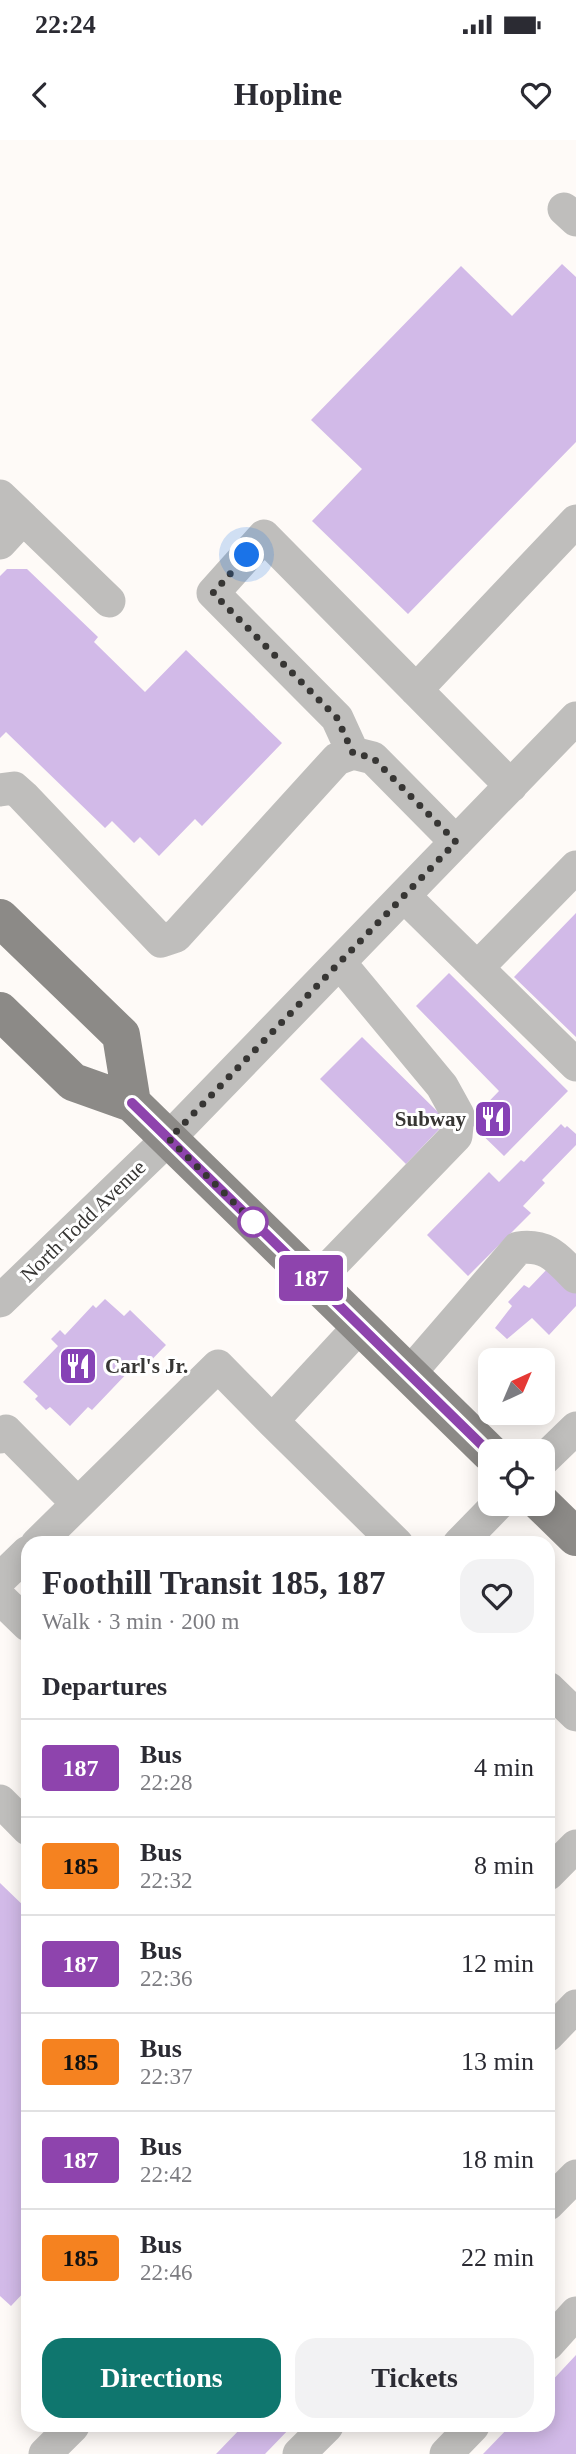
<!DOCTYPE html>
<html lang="en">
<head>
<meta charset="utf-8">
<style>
	body { margin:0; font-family:"Times New Roman",serif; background:#f2f2f3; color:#2b2b33; height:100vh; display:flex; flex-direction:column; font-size:26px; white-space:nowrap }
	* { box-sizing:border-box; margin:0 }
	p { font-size:23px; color:#7c7c81 }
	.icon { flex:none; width:38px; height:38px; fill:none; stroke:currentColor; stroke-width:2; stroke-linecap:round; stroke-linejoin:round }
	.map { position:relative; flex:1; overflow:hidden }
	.panel { position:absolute; left:21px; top:1396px; width:534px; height:896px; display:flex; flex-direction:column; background:#fff; border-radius:21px; box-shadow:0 4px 18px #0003 }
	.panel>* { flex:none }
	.badge { padding:0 14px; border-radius:5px; font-size:24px; line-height:46px }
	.needle { width:46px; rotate:44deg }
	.controls { position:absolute; left:478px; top:1208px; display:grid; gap:14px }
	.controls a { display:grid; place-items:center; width:77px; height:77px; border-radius:14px; background:#fff; box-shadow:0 4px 18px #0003; font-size:35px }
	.you { position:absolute; width:35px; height:35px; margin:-18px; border:5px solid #fff; border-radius:50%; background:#1a73e8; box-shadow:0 0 0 10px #1a73e833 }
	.map>.badge { position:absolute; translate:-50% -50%; box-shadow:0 0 0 4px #fff }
	h2 { padding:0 21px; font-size:26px; line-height:63px }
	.round { display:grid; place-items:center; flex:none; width:74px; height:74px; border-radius:21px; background:#f2f2f3 }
	.head { display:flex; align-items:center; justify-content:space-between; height:119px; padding:0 21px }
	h1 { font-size:33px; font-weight:800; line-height:52px }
	.button { display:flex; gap:14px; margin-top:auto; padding:14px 21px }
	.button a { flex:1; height:80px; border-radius:21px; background:#0f766e; color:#fff; font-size:28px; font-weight:800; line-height:80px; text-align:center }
	.button a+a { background:#f2f2f3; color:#2b2b33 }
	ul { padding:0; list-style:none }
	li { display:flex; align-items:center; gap:21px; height:98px; padding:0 21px; border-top:2px solid #e1e1e2 }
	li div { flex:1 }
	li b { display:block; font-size:26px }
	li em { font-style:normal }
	li .badge { min-width:77px; font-weight:700; text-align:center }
	.status { display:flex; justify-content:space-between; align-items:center; height:49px; padding:0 35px; background:#fff; direction:ltr }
	.status svg { height:19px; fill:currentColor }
	header { display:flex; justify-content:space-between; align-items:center; height:91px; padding:0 21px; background:#fff; font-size:32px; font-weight:800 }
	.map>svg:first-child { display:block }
	.building { fill:#d2bae8 }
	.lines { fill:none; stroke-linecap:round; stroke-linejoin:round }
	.minor { stroke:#bfbebc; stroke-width:33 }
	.major { stroke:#8c8a87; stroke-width:38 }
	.line-casing { stroke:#fff; stroke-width:16 }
	.line { stroke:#8e44ad; stroke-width:10 }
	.walk { stroke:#373634; stroke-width:7; stroke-dasharray:0 12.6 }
	.stop-dot { fill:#fff; stroke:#8e44ad; stroke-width:3.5 }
	.labels { text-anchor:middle; stroke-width:6; stroke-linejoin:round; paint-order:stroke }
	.poi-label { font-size:21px; font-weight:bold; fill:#373634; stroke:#fff; text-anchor:end }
	.street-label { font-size:21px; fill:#373634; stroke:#fff }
</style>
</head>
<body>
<div class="status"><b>22:24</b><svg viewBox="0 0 49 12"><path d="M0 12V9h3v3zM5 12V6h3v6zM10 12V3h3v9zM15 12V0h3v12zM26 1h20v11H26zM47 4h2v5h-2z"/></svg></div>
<header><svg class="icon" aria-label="back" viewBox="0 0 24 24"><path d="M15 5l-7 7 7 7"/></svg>Hopline<svg class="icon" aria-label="heart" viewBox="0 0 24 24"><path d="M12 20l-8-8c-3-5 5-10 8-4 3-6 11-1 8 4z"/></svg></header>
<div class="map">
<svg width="576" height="2314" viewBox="0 0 576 2314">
	<rect width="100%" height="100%" fill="#fefaf7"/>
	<path class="building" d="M562 124 576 137V302L408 474 312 381 362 329 311 280 461 126 512 176Z
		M7 429H27L98 497 94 502 145 552 186 510 282 603 202 686 195 679 159 716 140 697 134 703 112 681 105 688 6 592 0 598V436Z
		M576 773V897L514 837Z
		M449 833 568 951 504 1016 469 982 499 951 416 866Z
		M362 897 447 981 406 1024 320 939Z
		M561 984 565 988 567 986 576 994V1005L542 1040 545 1043 523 1066 531 1073 468 1136 427 1095 489 1032 499 1042 521 1020 524 1022Z
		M550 1126 576 1151V1166L549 1195 532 1178 507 1199 495 1188 512 1166 508 1162 524 1145 529 1148Z
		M105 1159 124 1176 130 1170 166 1205 138 1234 132 1228 92 1270 88 1267 70 1286 50 1267 46 1270 35 1259 38 1256 23 1242 58 1206 51 1199 60 1190 65 1195 93 1165 96 1168Z
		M0 1743 28 1770V2148L11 2166 0 2156Z
		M576 2215V2314H483L510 2286H548V2245Z
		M243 2286H292L265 2314H216Z"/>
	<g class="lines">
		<path class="minor" d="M564 69 576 80
			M0 356 23 378
			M0 403 23 378 109 461
			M416 550 576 381
			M353 613 337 578 213 453 264 396 511 646
			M0 650 14 648 23 656 161 801 176 796 337 619 353 613 373 618 456 702
			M404 756 576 925
			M477 828 576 727
			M315 1142 456 996 458 975 442 946 340 823
			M0 1161 168 999 576 578
			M360 1186 272 1281 397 1404
			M409 1234 518 1108C547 1104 557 1118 576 1137
			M0 1297 6 1291 77 1363
			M542 1321 576 1288
			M37 1404 218 1226 272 1281
			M459 1404 499 1363
			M0 1439 28 1412
			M0 1458 28 1485
			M548 1548 576 1575
			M0 1661 28 1689
			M548 1734 576 1706
			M548 1895 576 1866
			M548 2064 576 2036
			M548 2204 576 2173
			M45 2314 73 2286
			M299 2314 327 2286
			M446 2314 473 2286"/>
		<path class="major" d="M0 778 121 895 132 963
			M0 871 73 942 132 963 490 1313
			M541 1363 576 1397"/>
	</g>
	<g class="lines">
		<defs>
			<path id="line" d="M132 963 490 1313"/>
		</defs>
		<use href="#line" class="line-casing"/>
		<use href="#line" class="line"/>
		<path class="walk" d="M247 415 213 453 337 578 353 613 373 618 456 702 169 999 260 1088 253 1082"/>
	</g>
	<defs>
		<symbol id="restaurant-square" viewBox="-11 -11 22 22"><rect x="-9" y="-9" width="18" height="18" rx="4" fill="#8642b6" stroke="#fff"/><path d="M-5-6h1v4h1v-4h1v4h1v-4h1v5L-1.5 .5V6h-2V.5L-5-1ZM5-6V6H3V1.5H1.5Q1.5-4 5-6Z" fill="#fff"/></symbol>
	</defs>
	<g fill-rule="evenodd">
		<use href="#restaurant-square" x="471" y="957" width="44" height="44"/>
		<use href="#restaurant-square" x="56" y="1204" width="44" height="44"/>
	</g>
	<circle class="stop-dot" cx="253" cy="1082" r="14"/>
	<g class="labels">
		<g class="poi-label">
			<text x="466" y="986">Subway</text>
			<text x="105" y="1233" text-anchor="start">Carl's Jr.</text>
		</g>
		<g class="street-label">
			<text transform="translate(83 1081) rotate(-44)" y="7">North Todd Avenue</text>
		</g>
	</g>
</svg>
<div class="controls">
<a><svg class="needle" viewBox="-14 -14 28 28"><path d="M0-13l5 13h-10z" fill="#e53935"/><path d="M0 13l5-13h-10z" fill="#7c7c81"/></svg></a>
<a><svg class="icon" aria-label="locate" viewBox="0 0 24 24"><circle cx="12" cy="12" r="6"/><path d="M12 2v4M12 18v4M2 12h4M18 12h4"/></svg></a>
</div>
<div class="you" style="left:247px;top:415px"></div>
<b class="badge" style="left:311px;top:1138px;background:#8e44ad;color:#fff">187</b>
<section class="panel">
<div class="head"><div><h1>Foothill Transit 185, 187</h1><p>Walk · 3 min · 200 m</p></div><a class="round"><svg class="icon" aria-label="heart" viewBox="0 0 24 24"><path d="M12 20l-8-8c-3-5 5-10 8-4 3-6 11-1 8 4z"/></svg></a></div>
<h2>Departures</h2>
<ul>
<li><span class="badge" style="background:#8e44ad;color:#fff">187</span><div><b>Bus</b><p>22:28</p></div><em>4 min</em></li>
<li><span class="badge" style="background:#f58220;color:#111">185</span><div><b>Bus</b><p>22:32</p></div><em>8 min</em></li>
<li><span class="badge" style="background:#8e44ad;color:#fff">187</span><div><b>Bus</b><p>22:36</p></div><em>12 min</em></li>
<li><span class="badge" style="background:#f58220;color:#111">185</span><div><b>Bus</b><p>22:37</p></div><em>13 min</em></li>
<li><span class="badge" style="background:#8e44ad;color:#fff">187</span><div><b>Bus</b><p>22:42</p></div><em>18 min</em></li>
<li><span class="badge" style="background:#f58220;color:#111">185</span><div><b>Bus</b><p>22:46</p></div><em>22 min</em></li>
</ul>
<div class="button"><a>Directions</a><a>Tickets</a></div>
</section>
</div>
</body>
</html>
